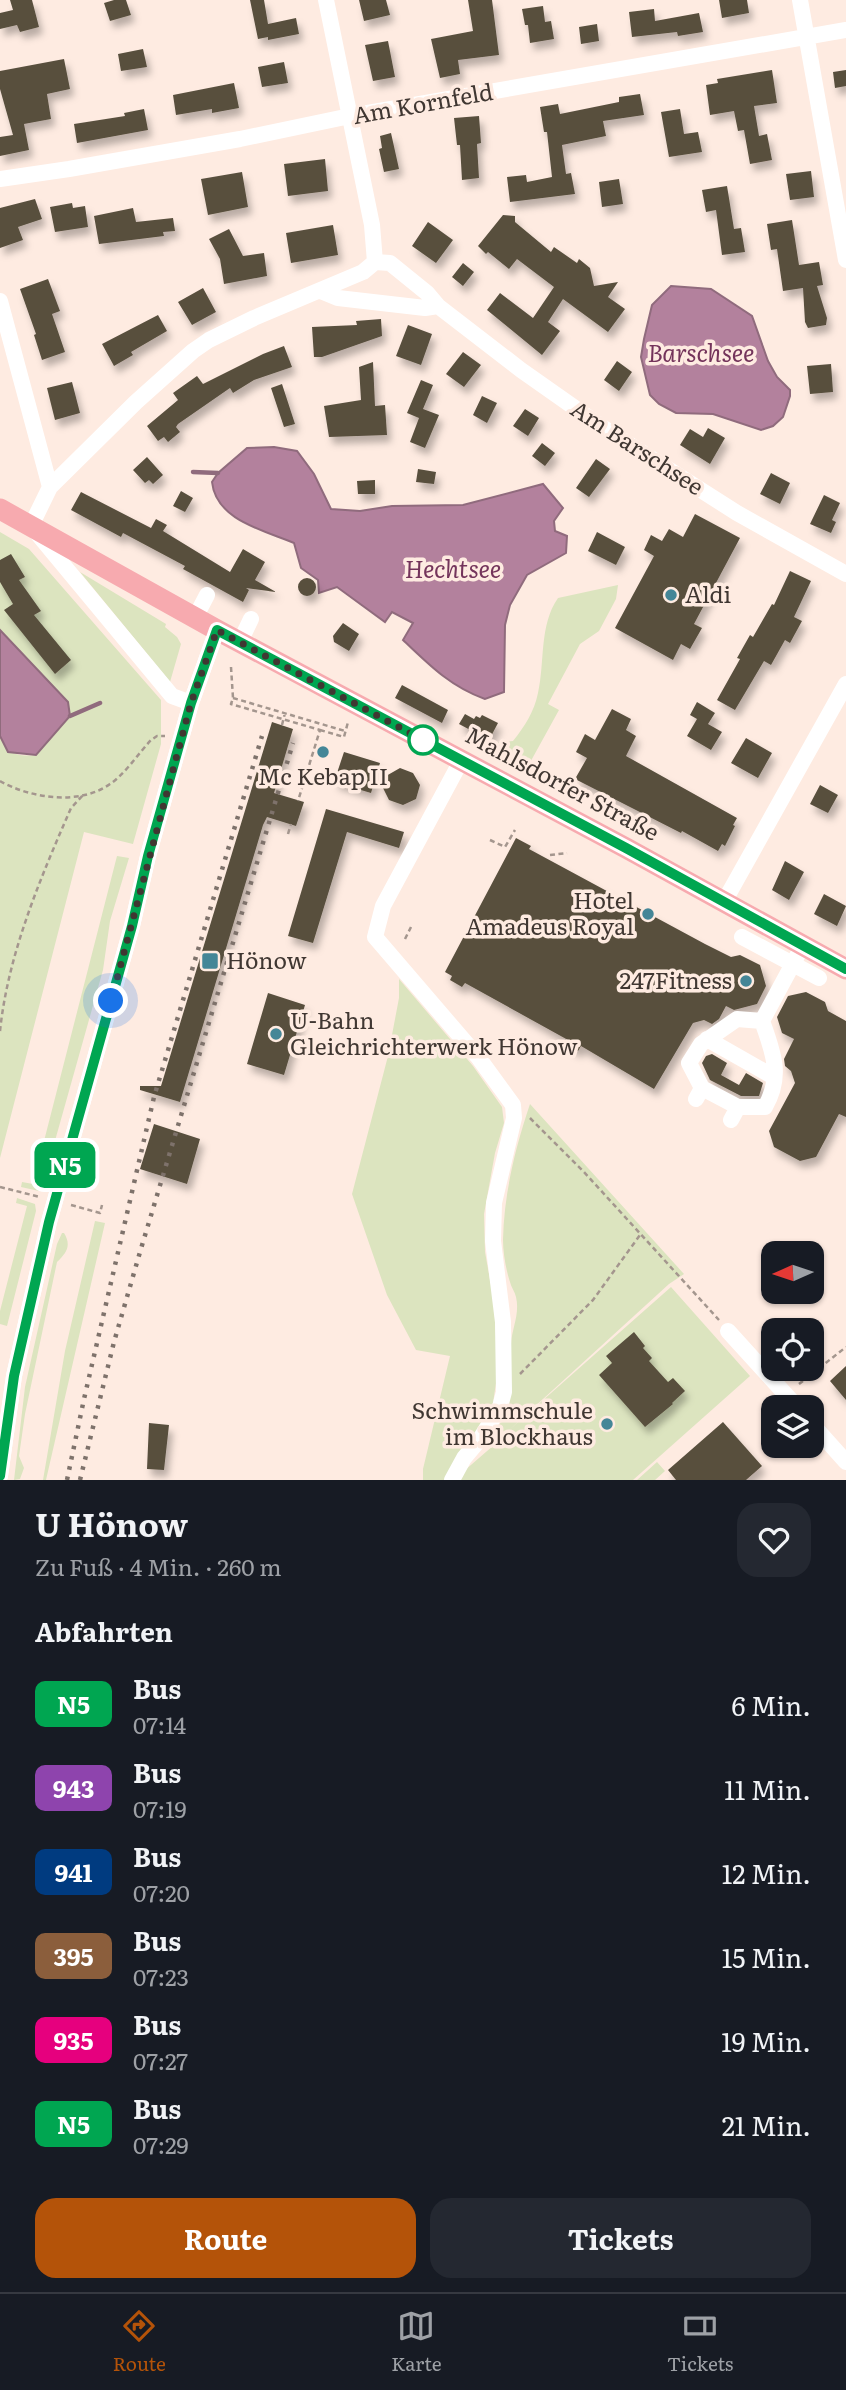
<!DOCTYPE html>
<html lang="de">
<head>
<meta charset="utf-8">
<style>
	body { margin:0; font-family:Literata,serif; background:#242831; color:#f1f3f6; height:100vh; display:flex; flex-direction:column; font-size:26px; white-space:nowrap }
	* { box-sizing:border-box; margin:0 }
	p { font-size:23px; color:#9ea1a6 }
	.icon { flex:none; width:38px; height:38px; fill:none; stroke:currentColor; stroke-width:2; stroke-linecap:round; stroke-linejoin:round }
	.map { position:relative; height:1480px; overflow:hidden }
	.details { display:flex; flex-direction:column; background:#171b24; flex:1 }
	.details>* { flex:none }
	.badge { padding:0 14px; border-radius:10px; font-size:24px; line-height:46px }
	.needle { width:46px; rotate:267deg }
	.tools { position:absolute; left:761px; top:1241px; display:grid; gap:14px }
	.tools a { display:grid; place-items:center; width:63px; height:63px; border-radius:14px; background:#171b24; box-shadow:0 2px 5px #0004; font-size:35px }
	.you { position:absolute; width:35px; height:35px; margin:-18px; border:5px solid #fff; border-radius:50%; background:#1a73e8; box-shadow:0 0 0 10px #1a73e833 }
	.map>.badge { position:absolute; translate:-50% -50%; box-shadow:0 0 0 4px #fff }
	h2 { padding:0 35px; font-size:26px; line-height:63px }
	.round { display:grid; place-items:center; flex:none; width:74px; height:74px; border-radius:21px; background:#242831 }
	.headline { display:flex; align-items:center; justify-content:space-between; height:119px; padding:0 35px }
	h1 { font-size:33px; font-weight:700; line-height:52px }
	.action { display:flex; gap:14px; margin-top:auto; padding:14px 35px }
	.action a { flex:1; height:80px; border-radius:21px; background:#b45309; color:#fff; font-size:28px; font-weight:700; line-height:80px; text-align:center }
	.action a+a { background:#242831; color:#f1f3f6 }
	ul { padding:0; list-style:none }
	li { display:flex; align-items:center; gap:21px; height:84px; padding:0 35px }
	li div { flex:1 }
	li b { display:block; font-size:26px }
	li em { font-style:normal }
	li .badge { min-width:77px; font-weight:700; text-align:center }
	.menu { display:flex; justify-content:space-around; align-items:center; height:98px; border-top:2px solid #363941; background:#171b24; font-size:19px; color:#9ea1a6 }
	.menu a { display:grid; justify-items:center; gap:4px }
	.menu .on { color:#b45309 }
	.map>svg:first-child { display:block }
	.green { fill:#dce4bf }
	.water { fill:#b3819d; stroke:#906b7d; stroke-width:2 }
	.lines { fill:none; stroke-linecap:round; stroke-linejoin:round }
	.stream { stroke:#906b7d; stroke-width:4.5 }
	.building { fill:#584f3e; filter:url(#shadow) }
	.path { stroke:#a4968e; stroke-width:2.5; stroke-dasharray:5 3.5; stroke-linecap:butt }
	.minor { stroke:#fff; stroke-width:16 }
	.major { stroke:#f7aaaf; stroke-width:21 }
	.rail { stroke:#7e726b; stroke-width:4.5; stroke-dasharray:3.5 7; stroke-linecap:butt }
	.line-casing { stroke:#fff; stroke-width:16 }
	.line { stroke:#00a651; stroke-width:10 }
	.walk { stroke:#403732; stroke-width:7; stroke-dasharray:0 12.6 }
	.poi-dot { fill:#448697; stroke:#feebe1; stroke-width:2.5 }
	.stop-dot { fill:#fff; stroke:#00a651; stroke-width:3.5 }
	.labels { text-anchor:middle; stroke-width:7; stroke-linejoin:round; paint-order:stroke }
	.street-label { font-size:23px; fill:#403732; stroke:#feebe1 }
	.poi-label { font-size:23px; fill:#403732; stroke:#feebe1; text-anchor:start }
	.water-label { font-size:24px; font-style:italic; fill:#74345b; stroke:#feebe1 }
</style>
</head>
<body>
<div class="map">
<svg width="846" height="1480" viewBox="0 0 846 1480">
	<defs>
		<filter id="shadow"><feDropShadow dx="4" dy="7" stdDeviation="3.5" flood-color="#0004"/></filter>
	</defs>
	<rect width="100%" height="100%" fill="#feebe1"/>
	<path class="green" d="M0 532 29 549 161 700V744L133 844 84 832 0 1158V735C9 754 16 757 36 755L70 715 68 702 0 630Z
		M80 572 166 624 165 627 177 637 181 644 170 682Z
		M618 585 616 599 599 631 580 644 548 704 559 710 527 768 486 747 489 743 513 741C525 726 534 712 538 693 545 662 539 625 558 598Z
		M117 856 129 858 110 921 103 970 42 1187 39 1191 21 1187 22 1182 33 1184Z
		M399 979 473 1066 502 1107 504 1123 495 1153 484 1214 485 1252 494 1302 498 1370 493 1403 479 1428 445 1480H423V1469L450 1356 416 1350 387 1295 352 1194 388 1056 399 998Z
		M530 1104 684 1274 669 1284 507 1432 671 1287 750 1376 633 1480H460L464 1471 494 1445 489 1440C520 1399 506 1389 511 1344 512 1328 520 1314 516 1297 515 1292 511 1287 510 1282 506 1270 503 1253 503 1240 504 1193 515 1149 530 1104Z
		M17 1198 35 1204 36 1211 7 1326 0 1324V1311L27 1206 16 1203Z
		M95 1221 105 1223 46 1480H43L65 1351Z
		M62 1233H64C72 1246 66 1253 57 1262L25 1414 19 1456 24 1468 20 1479 14 1480 25 1387 57 1244Z
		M657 1462 665 1471 655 1480H637Z"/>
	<path class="water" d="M671 286 711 289 752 316 768 361 777 377 790 390V396L783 417 773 426 761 430 713 414 676 413 659 404 650 395 641 357 644 339 652 305Z
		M274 447 297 451 314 474 331 509 360 511 392 506 463 505 543 484 563 508 554 521 555 531 567 536 566 553 527 575 510 605 505 625 504 692 485 699C451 687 429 665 403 640L413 623 392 612 385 622 337 587 319 593 318 580 301 568 294 543C263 530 216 520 212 482L218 473 247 448Z
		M0 630 68 702 70 716 36 755 8 752 0 736Z"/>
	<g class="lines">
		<path class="stream" d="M193 472 218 473
			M70 716 100 703"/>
	</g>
	<path class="building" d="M10 0H32L39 27 20 32 17 25 0 29V13L13 10Z
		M114 0H126L131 15 110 21 104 3Z
		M250 0H264L268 24 296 18 299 34 268 40V37L258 39Z
		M359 0H386L390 15 364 21Z
		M468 0H492L499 55 458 60 460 74 440 78 431 39 473 31Z
		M719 0H747L749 13 722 18Z
		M543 6 545 22 551 21 554 39 530 43 528 25H525L522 9Z
		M654 9 655 21 699 13 703 32 678 36 677 32 632 37 629 12Z
		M597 24 599 41 581 44 579 27Z
		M388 41 395 77 373 81 365 45Z
		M143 49 147 67 121 71 118 54Z
		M64 59 70 89 47 94 51 119 24 124 29 150 0 156V137L13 135 0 89V71Z
		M284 62 288 83 262 87 258 67Z
		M772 70 777 103 754 106 759 136 767 134 772 160 750 164 744 130 738 131 734 111 710 115 706 85 718 83 717 79Z
		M846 70V86L835 88 833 72Z
		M234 83 239 108 212 113V109L176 115 173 95Z
		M640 94 644 115 603 121 606 136 562 145 566 174 571 173 575 194 510 202 507 177 526 175 527 182 552 177 547 132H544L540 107 558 104 560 114 619 102V97Z
		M144 109 148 130 77 143 74 124 125 116 124 113Z
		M680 109 684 134 698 132 702 152 669 157 661 112Z
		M479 116 481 143 477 144 479 178 462 180 460 145H457L454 118Z
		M391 133 399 169 384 172 379 149 382 148 380 136Z
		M325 159 328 191 288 196 284 164Z
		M811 171 814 197 790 200 786 174Z
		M242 172 248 207 208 215 201 179Z
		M619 179 623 204 602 207 599 182Z
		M727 186 734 229 741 228 745 252 722 255 716 210 706 212 702 190Z
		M35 199 42 219 18 227 23 240 0 248V208Z
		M72 203 73 208 85 206 88 227 55 232 50 207Z
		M133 208 136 222 173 218 175 231 163 232 164 236 99 244 94 216Z
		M503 215 515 216V222L551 252 554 247 577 263 579 259 590 268 594 286 618 282 608 297 625 309 608 332 563 299 548 322 560 331 542 355 487 310 500 293 533 318 554 287 517 259 509 269 488 252 486 254 478 246Z
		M792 220 799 265 819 262 823 285 817 286 827 318 826 325 808 328 805 322 803 288 783 291 777 249 771 250 767 224Z
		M428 222 453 240 436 263 412 246Z
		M333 225 338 255 291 263 286 233Z
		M229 229 243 256 264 253 267 276 224 284 220 259 209 239Z
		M463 263 474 272 463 286 452 277Z
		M48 279 60 311 52 314 65 352 42 360 34 335 36 334 20 289Z
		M203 288 216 312 192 325 178 302Z
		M158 315 167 331 131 352 133 355 114 366 102 344Z
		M381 319 382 336 322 357H314L312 327 357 325 356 321Z
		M408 325 432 334 421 365 396 356Z
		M284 346 292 367 254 380 233 393 230 388 178 424 176 427 180 432 168 442 164 437 158 441 147 426 178 400 173 393 197 376 203 384 263 354Z
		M463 352 481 365 464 387 446 374Z
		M617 361 632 372 619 391 604 380Z
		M373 362 375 406 385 405 387 435 329 437 324 406 361 400 359 367Z
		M831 364 833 392 810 394 807 366Z
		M421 380 433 385 423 409 439 415 425 448 410 442 419 418 407 413Z
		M72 382 80 413 55 420 47 388Z
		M282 384 295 424 284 427 271 388Z
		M482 396 497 403 487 423 473 415Z
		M525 409 539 418 528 436 513 426Z
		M708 428 725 438 710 464 680 445 690 429 703 437Z
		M542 443 555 453 545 466 532 456Z
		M147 457 163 475 153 484 149 480 145 483 133 470Z
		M596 459 610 469 589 497 576 488Z
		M418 469 436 472 434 484 416 482Z
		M771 473 790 483 780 504 760 494Z
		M375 480V494H358L357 481Z
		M181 491 193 498 185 512 173 506Z
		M81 492 151 528 156 519 167 525 163 531 230 572 243 549 265 562 255 580 276 592 246 588 249 590 243 602 183 569 185 566 123 533 121 537 71 510Z
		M824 495 840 503 832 520 836 522 831 533 810 524Z
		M695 514 740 538 694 624 702 628 690 649 681 644 673 660 615 628 654 556 644 550 651 535 662 541 669 529 683 537Z
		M597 532 625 547 616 565 588 551Z
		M11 554 25 577 19 580 41 611 34 615 71 660 55 674 4 610 13 604 0 582V560Z
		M790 571 811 581 794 617 802 621 790 643 785 640 771 665 764 661 735 710 717 700 740 659 737 658 750 635 753 637 772 604 774 605Z
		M298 587a9 9 0 1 1 18 0a9 9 0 1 1-18 0Z
		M343 623 359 634 349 651 334 642 333 636Z
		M402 685 448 710 442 723 395 698Z
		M697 702 715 713 708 724 722 732 711 750 687 736 697 719 690 715Z
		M612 709 631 719 626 730 636 736 626 756 737 818 733 825 735 826 725 846 722 844 718 851 682 831 681 833 575 779 587 758 576 752 585 734 595 740Z
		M465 714 474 719 476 716 480 718 482 715 498 723 489 740 459 724Z
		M272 722 293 729 274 793 304 802 296 826 267 817 263 825 180 1102 140 1090V1086H161Z
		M746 738 772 753 758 778 731 763Z
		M344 752 380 763 371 793 334 782Z
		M400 768 413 773 420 785 416 799 403 805 389 800 379 780Z
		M820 785 838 795 828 813 810 804Z
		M326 809 404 832 399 848 347 832 313 943 288 936Z
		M516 838 531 846 529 849 705 944 731 957 740 955 760 965 766 986 757 1004 734 1010 726 1006 719 1019 712 1024 704 1020 693 1023 654 1089 581 1046 578 1051 566 1044 568 1040 465 983 462 987 450 980 452 976 445 972Z
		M785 861 804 872 789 900 772 890Z
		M824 894 846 906 837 926 814 914Z
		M806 992 825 1002 828 1011 846 1021V1117L839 1114 816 1157 800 1161 774 1147 769 1131 795 1083 791 1071 785 1066 784 1059 794 1039 782 1033 777 1017 788 996Z
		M268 993 305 1005 284 1075 247 1064Z
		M712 1054 727 1063 721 1075 739 1085 746 1073 763 1083 759 1096H741L710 1080 702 1063 706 1056Z
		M154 1124 200 1139 187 1184 140 1169Z
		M634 1332 645 1346 643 1348 652 1358 649 1361 668 1382 673 1378 685 1391 672 1403 673 1404 645 1427 599 1375 612 1363 606 1356Z
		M846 1366V1400L830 1381Z
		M723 1422 762 1466 746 1480H676L668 1470Z
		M149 1423 169 1425 164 1470 147 1469Z"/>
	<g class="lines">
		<path class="path" d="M231 667 233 698 231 704 320 730 298 801
			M233 698 345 731
			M282 725 285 713
			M320 730 344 737 348 722
			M0 781C30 798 79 806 110 784 125 774 138 754 151 740L157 736H165
			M288 834 291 824
			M490 840 505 847 515 830
			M550 855 567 853
			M405 939 411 927
			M0 1031C8 954 40 879 71 808L84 794
			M530 1118 584 1172 719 1320
			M0 1187 40 1197
			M71 1205 100 1213 102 1205
			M520 1374 593 1300 640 1235
			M799 1384 846 1347"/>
		<path class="minor" d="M326 0 372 225 375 262
			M800 0 846 260
			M0 179 69 169 240 139 350 116 846 30
			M321 291 338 298 425 308 438 306
			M0 301 50 487 31 526 172 696 191 703
			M50 487 136 402 193 351 209 340 254 318 363 272 375 262 390 263 427 293 438 306 521 370 602 427 737 513 846 574
			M195 618 207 595
			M240 642 251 619
			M724 902 846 684
			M742 937 819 978
			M707 1039 774 1077
			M702 1088 738 1107
			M696 1099 702 1088 689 1063 701 1044 737 1019 762 1021 803 945
			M731 1120 738 1107H765C783 1076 773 1052 762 1021
			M728 1331 797 1407
			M812 1424 846 1462
			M0 1476 14 1376 49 1222 132 926 148 856 191 703 217 630
			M452 1480 464 1458 480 1439 500 1407 504 1392 503 1322 493 1241 494 1203 514 1118 513 1105 478 1057 375 937 383 906 461 761"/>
		<path class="major" d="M0 509 217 630 626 848 846 969"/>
		<path class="rail" d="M67 1480 84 1399 154 1097 262 736
			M80 1480 114 1342 140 1252 293 743"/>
	</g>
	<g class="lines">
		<defs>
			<path id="line" d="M0 1476 14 1376 49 1222 132 926 148 856 191 703 217 630 626 848 846 969"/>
		</defs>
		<use href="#line" class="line-casing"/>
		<use href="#line" class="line"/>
		<path class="walk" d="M111 1001 191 703 217 630 423 740"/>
	</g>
	<g class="poi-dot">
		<circle cx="671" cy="595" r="7"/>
		<circle cx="323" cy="752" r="7"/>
		<circle cx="648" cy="914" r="7"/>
		<rect x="201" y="952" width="18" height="18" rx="3.5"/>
		<circle cx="746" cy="981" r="7"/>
		<circle cx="276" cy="1034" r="7"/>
		<circle cx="607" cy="1424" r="7"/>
	</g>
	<circle class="stop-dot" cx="423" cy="740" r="14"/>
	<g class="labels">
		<g class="street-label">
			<text transform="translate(423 104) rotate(-10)" y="8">Am Kornfeld</text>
			<text transform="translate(637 448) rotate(33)" y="8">Am Barschsee</text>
			<text transform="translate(562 784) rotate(28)" y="8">Mahlsdorfer Straße</text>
		</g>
		<g class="poi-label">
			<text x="685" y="603">Aldi</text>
			<text x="323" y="785" text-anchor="middle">Mc Kebap II</text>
			<text x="634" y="909" text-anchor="end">Hotel<tspan x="634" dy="26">Amadeus Royal</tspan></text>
			<text x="226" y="969">Hönow</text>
			<text x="732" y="989" text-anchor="end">247Fitness</text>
			<text x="290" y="1029">U-Bahn<tspan x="290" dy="26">Gleichrichterwerk Hönow</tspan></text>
			<text x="593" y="1419" text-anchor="end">Schwimmschule<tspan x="593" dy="26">im Blockhaus</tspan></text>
		</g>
		<g class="water-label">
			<text x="701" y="362">Barschsee</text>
			<text x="453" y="578">Hechtsee</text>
		</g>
	</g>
</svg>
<div class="tools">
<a><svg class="needle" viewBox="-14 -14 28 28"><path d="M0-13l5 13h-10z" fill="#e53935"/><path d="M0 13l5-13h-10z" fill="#9ea1a6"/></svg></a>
<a><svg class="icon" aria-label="locate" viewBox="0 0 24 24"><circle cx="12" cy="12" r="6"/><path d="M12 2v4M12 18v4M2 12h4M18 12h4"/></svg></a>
<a><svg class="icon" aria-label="layers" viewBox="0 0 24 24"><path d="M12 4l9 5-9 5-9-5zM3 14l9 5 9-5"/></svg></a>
</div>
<div class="you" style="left:111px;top:1001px"></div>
<b class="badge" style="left:65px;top:1165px;background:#00a651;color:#fff">N5</b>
</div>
<section class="details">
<div class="headline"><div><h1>U Hönow</h1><p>Zu Fuß · 4 Min. · 260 m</p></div><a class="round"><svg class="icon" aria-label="heart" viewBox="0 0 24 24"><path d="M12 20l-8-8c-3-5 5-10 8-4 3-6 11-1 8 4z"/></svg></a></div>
<h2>Abfahrten</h2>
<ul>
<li><span class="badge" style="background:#00a651;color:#fff">N5</span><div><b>Bus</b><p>07:14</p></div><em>6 Min.</em></li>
<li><span class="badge" style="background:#8e44ad;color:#fff">943</span><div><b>Bus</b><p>07:19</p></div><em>11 Min.</em></li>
<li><span class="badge" style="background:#003b80;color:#fff">941</span><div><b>Bus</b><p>07:20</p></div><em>12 Min.</em></li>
<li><span class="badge" style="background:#8b5e3c;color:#fff">395</span><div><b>Bus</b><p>07:23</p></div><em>15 Min.</em></li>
<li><span class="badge" style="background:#e6007e;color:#fff">935</span><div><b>Bus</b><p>07:27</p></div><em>19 Min.</em></li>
<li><span class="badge" style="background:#00a651;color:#fff">N5</span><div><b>Bus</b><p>07:29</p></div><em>21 Min.</em></li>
</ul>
<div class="action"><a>Route</a><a>Tickets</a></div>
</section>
<nav class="menu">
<a class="on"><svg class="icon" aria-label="directions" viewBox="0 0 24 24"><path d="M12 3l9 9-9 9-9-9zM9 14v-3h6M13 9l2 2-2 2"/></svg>Route</a>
<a><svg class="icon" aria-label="map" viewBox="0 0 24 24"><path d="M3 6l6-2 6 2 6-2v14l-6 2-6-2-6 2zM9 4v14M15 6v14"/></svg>Karte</a>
<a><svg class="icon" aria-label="tickets" viewBox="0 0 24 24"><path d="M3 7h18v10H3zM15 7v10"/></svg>Tickets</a>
</nav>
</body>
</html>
